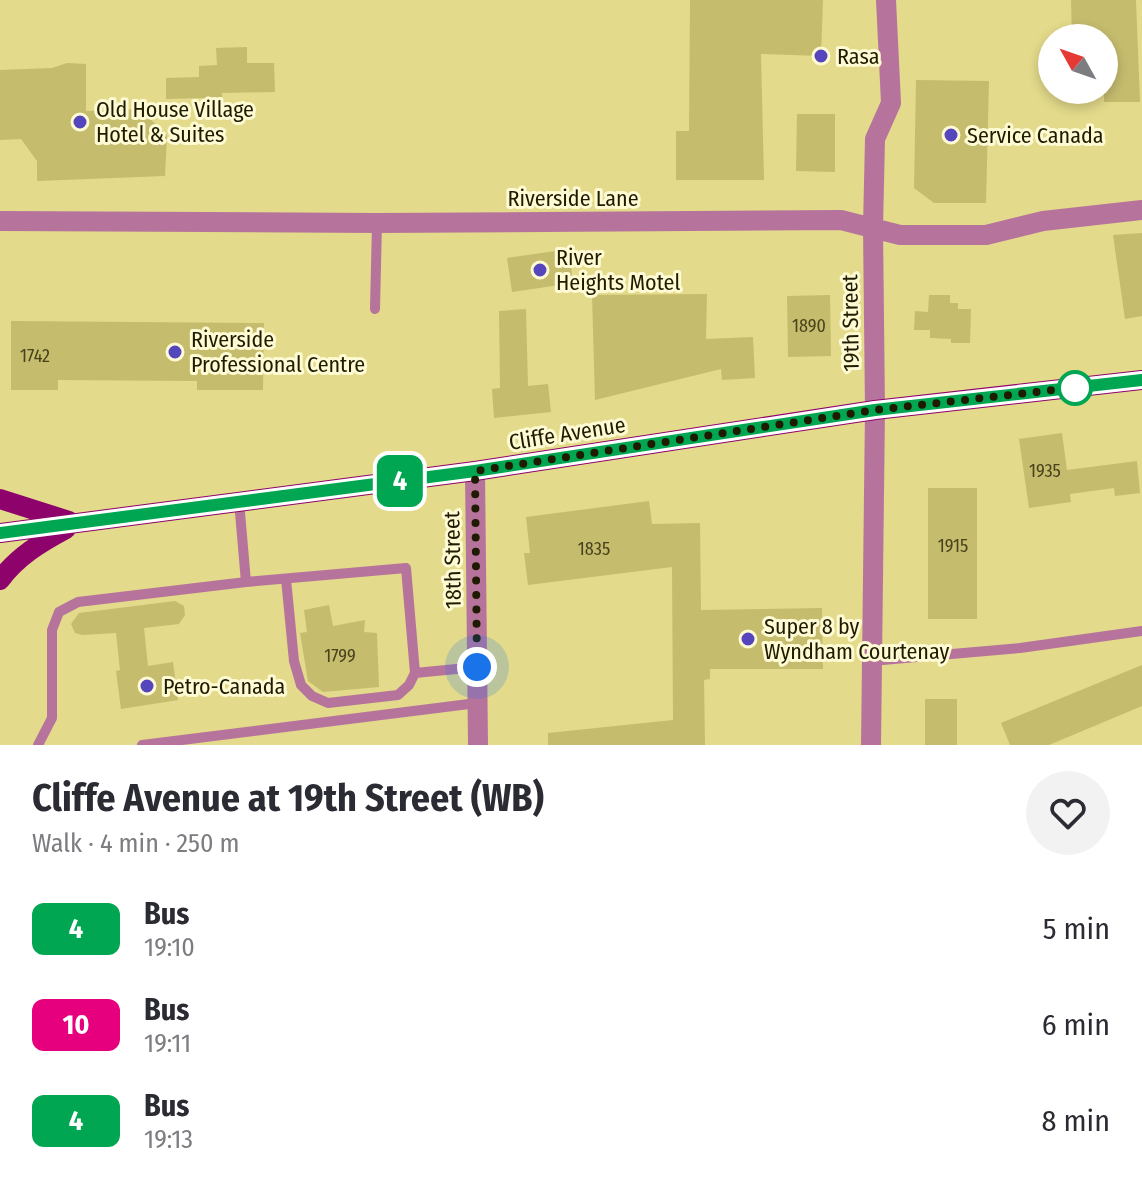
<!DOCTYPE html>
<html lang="en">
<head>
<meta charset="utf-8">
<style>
	body { margin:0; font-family:"Fira Sans Condensed",sans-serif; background:#f2f2f3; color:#2b2b33; height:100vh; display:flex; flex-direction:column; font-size:30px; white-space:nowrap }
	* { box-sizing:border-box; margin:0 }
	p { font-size:26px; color:#7c7c81 }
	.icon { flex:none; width:44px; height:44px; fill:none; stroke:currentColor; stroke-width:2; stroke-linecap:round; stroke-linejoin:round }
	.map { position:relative; height:745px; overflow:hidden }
	.panel { display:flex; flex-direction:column; background:#fff; flex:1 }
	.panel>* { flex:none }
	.badge { padding:0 16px; border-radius:12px; font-size:28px; line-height:52px }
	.needle { width:52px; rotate:310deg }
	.fabs { position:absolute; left:1038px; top:24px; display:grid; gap:16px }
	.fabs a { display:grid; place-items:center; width:80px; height:80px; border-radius:50%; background:#fff; box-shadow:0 4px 12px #0003; font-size:40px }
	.you { position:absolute; width:40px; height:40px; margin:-20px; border:6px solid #fff; border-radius:50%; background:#1a73e8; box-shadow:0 0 0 12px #1a73e833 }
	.map>.badge { position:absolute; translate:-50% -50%; box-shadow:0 0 0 4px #fff }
	.round { display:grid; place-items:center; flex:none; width:84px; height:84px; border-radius:42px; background:#f2f2f3 }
	.headline { display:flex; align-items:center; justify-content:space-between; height:136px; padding:0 32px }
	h1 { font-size:38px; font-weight:700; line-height:60px }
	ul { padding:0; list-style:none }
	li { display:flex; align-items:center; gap:24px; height:96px; padding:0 32px }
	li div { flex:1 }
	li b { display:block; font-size:30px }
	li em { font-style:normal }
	li .badge { min-width:88px; font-weight:700; text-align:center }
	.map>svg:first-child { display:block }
	.building { fill:#c5bc6e }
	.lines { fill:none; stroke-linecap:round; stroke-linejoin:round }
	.service { stroke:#b6749d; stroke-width:10 }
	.minor { stroke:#b6749d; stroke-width:20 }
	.primary { stroke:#8e026b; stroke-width:20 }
	.line-casing { stroke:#fff; stroke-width:18 }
	.line { stroke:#00a651; stroke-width:12 }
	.walk { stroke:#1f1b00; stroke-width:8; stroke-dasharray:0 14.4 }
	.poi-dot { fill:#5546be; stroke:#fefad3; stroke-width:3 }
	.stop-dot { fill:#fff; stroke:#00a651; stroke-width:4 }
	.labels { text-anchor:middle; stroke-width:6; stroke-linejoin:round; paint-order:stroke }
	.number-label { font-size:18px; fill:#48431c }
	.poi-label { font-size:22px; fill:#1f1b00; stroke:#fefad3; text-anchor:start }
	.street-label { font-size:22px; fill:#1f1b00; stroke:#fefad3 }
</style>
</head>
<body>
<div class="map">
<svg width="1142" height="745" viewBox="0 0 1142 745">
	<rect width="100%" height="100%" fill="#e3da8b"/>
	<path class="building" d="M690 0H823L821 56 761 54 764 180H676V131H689Z
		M1071 0H1136L1140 102H1104V38H1072Z
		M247 47V63H274L275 92 222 93 223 110H206V98L166 99V78L199 77V66L217 65 216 48Z
		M67 63 86 64V111L140 109 167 135 165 176 37 181V161L21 139 0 140V70L52 68Z
		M916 80 989 81 986 203H934L914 188Z
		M797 114H835V172L796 171Z
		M1142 233V316L1125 319 1113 235Z
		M569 249 573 283 512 292 507 258Z
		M707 294 706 339 753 337 755 378 722 380 721 369 595 400 592 295Z
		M830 295 831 356 788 357 787 296Z
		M929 295H950V303H958V309H971L970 343H951V339L930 338V330H914L915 311 928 312Z
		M526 309 528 386 548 384 551 412 494 418 492 389 500 388 499 311Z
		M11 321 264 323 263 390H197V381L58 380V390H11Z
		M1062 433 1067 470 1137 461 1140 493 1115 496 1114 488 1070 494 1071 502 1029 508 1019 439Z
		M928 488H977V619H928Z
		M649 501 652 524 700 523 701 610 822 608 823 669H710V679L704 680 705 745H548V733L673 720 672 567 528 585 524 553H530L526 517Z
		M175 601 184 606 185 615 179 624 144 628 148 666 173 662 178 700 121 709 116 671 120 670 116 633 82 635 75 633 71 624 79 613Z
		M329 605 333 626 365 620 364 632 377 633 379 687 323 692 308 681 300 633 307 632 304 610Z
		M1142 665V706L1049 745H1010L1001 723Z
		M925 699H957V745H925Z"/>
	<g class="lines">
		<path class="service" d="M375 309 377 223
			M239 501 246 582 406 568 415 673 477 667
			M286 579 294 661 301 685 312 696 328 703 398 695 409 685 415 673
			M871 661 1020 648 1142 631
			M38 745 52 718V630L59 612 78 602 246 582
			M142 745 477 703"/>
		<path class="minor" d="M0 221 377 223 841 220 900 235H986L1043 221 1142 210
			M475 471 478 745
			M871 745 875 410 873 227 875 139 891 103 886 0"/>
		<path class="primary" d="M0 499 69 521
			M0 533 475 471 875 410 1142 380
			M0 580C18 556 40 543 66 529"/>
	</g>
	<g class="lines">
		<defs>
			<path id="line" d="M0 533 475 471 875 410 1142 380"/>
		</defs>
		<use href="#line" class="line-casing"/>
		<use href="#line" class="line"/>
		<path class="walk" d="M477 667 475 471 875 410 1081 387 1075 388"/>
	</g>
	<g class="poi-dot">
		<circle cx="821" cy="56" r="8"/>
		<circle cx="80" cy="122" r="8"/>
		<circle cx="951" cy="135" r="8"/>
		<circle cx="540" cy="270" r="8"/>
		<circle cx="175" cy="352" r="8"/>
		<circle cx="748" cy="639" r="8"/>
		<circle cx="147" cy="686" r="8"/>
	</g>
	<circle class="stop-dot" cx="1075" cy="388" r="16"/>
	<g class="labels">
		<g class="number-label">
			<text x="809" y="332">1890</text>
			<text x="35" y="362">1742</text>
			<text x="1045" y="477">1935</text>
			<text x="953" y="552">1915</text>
			<text x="594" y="555">1835</text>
			<text x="340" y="662">1799</text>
		</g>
		<g class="poi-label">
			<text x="837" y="64">Rasa</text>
			<text x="96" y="117">Old House Village<tspan x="96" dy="25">Hotel &amp; Suites</tspan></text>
			<text x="967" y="143">Service Canada</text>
			<text x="556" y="265">River<tspan x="556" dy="25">Heights Motel</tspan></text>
			<text x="191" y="347">Riverside<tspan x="191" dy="25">Professional Centre</tspan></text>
			<text x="764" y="634">Super 8 by<tspan x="764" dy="25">Wyndham Courtenay</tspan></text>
			<text x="163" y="694">Petro-Canada</text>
		</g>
		<g class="street-label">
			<text x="573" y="206">Riverside Lane</text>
			<text transform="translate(850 323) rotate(-91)" y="8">19th Street</text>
			<text transform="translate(567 433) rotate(-9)" y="8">Cliffe Avenue</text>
			<text transform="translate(452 560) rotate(-91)" y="8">18th Street</text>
		</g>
	</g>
</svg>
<div class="fabs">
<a><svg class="needle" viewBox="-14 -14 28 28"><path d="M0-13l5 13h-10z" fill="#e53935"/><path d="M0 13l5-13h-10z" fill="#7c7c81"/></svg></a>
</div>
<div class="you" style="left:477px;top:667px"></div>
<b class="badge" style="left:400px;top:481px;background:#00a651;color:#fff">4</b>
</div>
<section class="panel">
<div class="headline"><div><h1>Cliffe Avenue at 19th Street (WB)</h1><p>Walk · 4 min · 250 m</p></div><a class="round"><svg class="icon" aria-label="heart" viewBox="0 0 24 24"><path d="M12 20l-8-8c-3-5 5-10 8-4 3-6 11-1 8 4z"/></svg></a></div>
<ul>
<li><span class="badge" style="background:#00a651;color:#fff">4</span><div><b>Bus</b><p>19:10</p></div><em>5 min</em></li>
<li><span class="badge" style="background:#e6007e;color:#fff">10</span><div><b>Bus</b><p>19:11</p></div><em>6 min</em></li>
<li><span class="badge" style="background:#00a651;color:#fff">4</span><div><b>Bus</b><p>19:13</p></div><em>8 min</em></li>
</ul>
</section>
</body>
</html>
